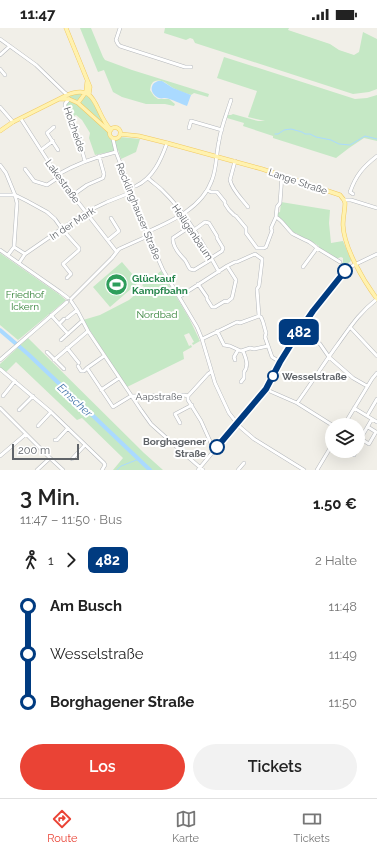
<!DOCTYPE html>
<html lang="de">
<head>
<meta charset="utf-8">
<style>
	body { margin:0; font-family:Raleway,sans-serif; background:#f2f2f2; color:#222; height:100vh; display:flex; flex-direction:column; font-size:15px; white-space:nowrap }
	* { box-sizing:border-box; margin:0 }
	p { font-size:13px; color:#767676 }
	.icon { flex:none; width:22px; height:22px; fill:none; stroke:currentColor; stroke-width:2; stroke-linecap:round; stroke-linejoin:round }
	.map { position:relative; height:442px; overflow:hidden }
	.panel { display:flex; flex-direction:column; background:#fff; flex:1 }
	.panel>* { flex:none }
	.badge { padding:0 8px; border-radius:6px; font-size:14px; line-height:26px }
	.controls { position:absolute; left:325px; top:390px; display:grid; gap:8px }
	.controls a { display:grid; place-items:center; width:40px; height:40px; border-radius:50%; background:#fff; box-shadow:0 4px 16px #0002; font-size:20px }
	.scale { position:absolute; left:12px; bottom:10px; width:67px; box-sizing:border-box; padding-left:4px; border:2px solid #5f6368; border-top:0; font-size:11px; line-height:14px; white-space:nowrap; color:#5f6368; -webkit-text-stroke:3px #fff; paint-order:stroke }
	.map>.badge { position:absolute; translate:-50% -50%; box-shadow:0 0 0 2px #fff }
	.legs { display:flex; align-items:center; gap:6px; height:44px; padding:0 20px; font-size:13px }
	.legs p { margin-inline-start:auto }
	.headline { display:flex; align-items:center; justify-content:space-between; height:68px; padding:0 20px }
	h1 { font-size:22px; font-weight:600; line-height:30px }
	.button { display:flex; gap:8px; margin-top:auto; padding:8px 20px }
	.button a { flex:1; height:46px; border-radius:24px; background:#ea4335; color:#fff; font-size:16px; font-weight:600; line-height:46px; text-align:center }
	.button a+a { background:#f2f2f2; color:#222 }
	ul { padding:0 20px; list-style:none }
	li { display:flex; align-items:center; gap:14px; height:48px; font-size:15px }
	li i { display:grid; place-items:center; width:6px; height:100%; margin:0 5px; background:currentColor }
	li i::after { content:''; width:10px; height:10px; margin:-5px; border:3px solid; border-radius:50%; background:#fff }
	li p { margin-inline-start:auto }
	li:first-child i { background:linear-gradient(#0000 50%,currentColor 0) }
	li:last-child i { background:linear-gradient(currentColor 50%,#0000 0) }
	.status { display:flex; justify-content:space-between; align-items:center; height:28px; padding:0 20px; background:#fff; direction:ltr }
	.status svg { height:11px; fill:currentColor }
	.tab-bar { display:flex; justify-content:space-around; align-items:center; height:56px; border-top:1px solid #e0e0e0; background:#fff; font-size:11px; color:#767676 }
	.tab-bar a { display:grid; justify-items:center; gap:2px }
	.tab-bar .on { color:#ea4335 }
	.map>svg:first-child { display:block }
	.green { fill:#c5e8c5 }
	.water { fill:#aadaff }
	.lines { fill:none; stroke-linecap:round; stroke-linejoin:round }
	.stream { stroke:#aadaff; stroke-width:1 }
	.river { stroke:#aadaff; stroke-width:4 }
	.minor-casing { stroke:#b5b8bc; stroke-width:4 }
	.major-casing { stroke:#f2c960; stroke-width:4.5 }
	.minor { stroke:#fff; stroke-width:3 }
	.major { stroke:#fff2af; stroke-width:3.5 }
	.line-1-casing { stroke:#fff; stroke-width:9 }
	.line-1 { stroke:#003b80; stroke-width:6 }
	.stop-1-dot { fill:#fff; stroke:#003b80; stroke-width:2 }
	.labels { text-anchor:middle; stroke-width:4; stroke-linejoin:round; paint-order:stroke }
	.street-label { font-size:10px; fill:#5f6368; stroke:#fff }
	.leisure-label { font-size:10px; font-weight:bold; fill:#27864d; stroke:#fff; text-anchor:start }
	.park-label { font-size:10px; fill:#348238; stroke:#fff }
	.stop-label { font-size:10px; font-weight:bold; fill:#5f6368; stroke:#fff; text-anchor:start }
	.water-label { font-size:11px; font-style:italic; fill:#4174aa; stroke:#fff }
</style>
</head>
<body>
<div class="status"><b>11:47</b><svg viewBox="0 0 49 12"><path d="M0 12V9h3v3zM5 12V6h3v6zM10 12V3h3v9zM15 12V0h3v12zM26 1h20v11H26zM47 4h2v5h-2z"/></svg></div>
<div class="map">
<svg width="377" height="442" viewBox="0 0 377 442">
	<rect width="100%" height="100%" fill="#f1efe8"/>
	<path class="green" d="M80 0H91L103 29 105 32 132 42 209 66 208 69 194 65 191 67C185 65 178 63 173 60 165 55 162 50 153 54L151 57 150 62 154 68 158 71H169L175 76 174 78 165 76H146L122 69 113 64 104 42 98 44Z
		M165 0H289L288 2 330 16 339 22 354 27 359 24 363 4 377 11V61L369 64 353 66 195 15 193 11 190 10 186 12 164 5Z
		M224 29 355 71 367 70 377 67V113L364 110 349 120 336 130 273 110V108L243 98 244 95 227 90 228 87H231L233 86 258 93H265L248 89 257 63 217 50Z
		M77 65 88 67C96 78 100 91 109 102 107 105 109 107 111 111L117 112 120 109 140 111 136 124 121 131 118 122 95 127 89 110 90 105 82 92 76 87 72 89 66 78V68Z
		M281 174 330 182 329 195 331 215 343 213 351 232 350 234 346 236 344 238 341 237 343 234V230L341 229 336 231 333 230V228L324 222V223L319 221V218L303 209H300L299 207 296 205V206L288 201 277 187V185L280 184Z
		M0 225 60 267 66 272 23 308 18 312 0 297Z
		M122 234 139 254 110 279 93 259Z
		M161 243 189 290 200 313 193 317 192 315 194 314 189 305 184 307 189 318 191 317 192 319 183 324 184 331 127 359 83 292 100 287 129 272 144 259 142 257Z
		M28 310 144 425 163 442H113L123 430 82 390 77 392 16 334 6 344 0 340V336Z"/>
	<path class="water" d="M158 53H162L173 60 191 67 187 78C180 76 173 71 165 70 162 70 162 71 159 70 150 66 149 56 158 53Z"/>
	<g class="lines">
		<path class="stream" d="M275 106H278L284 102 291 101 302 104 305 106H310L316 109 331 112 339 116 350 117 365 108 377 111
			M117 442 121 438 139 431"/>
		<path class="river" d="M0 302 28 326 150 442"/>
		<defs>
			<path id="minor" d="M120 0 116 12 118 16 120 18 185 39H191
				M0 11 36 37 65 65 68 67
				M0 27 10 18
				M0 41 5 47
				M69 71 65 76V79L77 106 85 133
				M0 79 13 94
				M21 91 57 147 116 223
				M54 99 47 105 58 122
				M189 100 191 93 222 102
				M113 111 116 124 148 208 163 242 197 299 202 311 215 355 229 385 240 399 254 411 304 442
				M41 122 53 113
				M235 133 230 152C232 162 242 171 248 179
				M0 137 6 145 15 167 17 175 14 219 8 227
				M25 141 34 153 47 157 59 149
				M57 147C76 136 95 129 116 124
				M148 150C152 154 158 158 162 162 186 185 203 215 219 244
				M136 158C153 150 161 132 167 115
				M207 162 211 164H217L225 174V176L229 182 234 187 236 188 246 200V205L257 220H264L266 219 272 203 271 200 276 189 277 179 280 175 282 147
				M353 166 350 164C356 147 363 139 377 128
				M0 167H15L27 173 47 184 55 191 62 201 79 220V222L78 223 63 236 71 246 67 250
				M73 167 87 157 103 150 104 146 99 128
				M344 172H351L377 180
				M276 189C283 193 287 201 293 206 297 208 301 210 305 212 309 213 312 216 316 219L317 220 340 234
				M191 198 173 210C172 218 180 227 185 232 187 235 188 238 190 241L194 242 212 231
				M194 202 205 194 209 195 217 208V210L223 220 222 223 211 230
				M147 204C172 193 202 180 212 152 217 139 216 126 219 113 221 99 227 85 231 72
				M108 212 119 203 111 190
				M14 219 25 226
				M0 222 60 264 68 270
				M19 235 25 226 86 184 107 174 132 164
				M303 239 317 220
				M198 256 207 269V271L212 279H215L225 273 227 274 232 270 236 252 227 238
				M179 269 227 238 235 234H237L255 226 262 231V233L259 258 257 261 259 288 261 289 263 294 266 305 265 309 272 329 280 334
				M71 271 112 230 119 221 148 208
				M71 273 77 282 88 303 141 382 151 396 180 422 203 442
				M51 287 68 306
				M67 290 77 282
				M59 296 64 291
				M350 299 377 328
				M300 302 320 316 329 329 353 350 367 358
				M217 303 224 317 230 318 241 323 250 320 254 321 268 318
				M202 311 237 294 240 295 259 288
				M61 312 82 293
				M67 320 79 335
				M47 324 64 341
				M104 328 87 340 113 379 131 368
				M0 332 67 274
				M54 332 88 303
				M235 332 234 329 238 322
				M78 338 81 343H84L87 340
				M0 341 51 384 104 435 105 437 102 442
				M241 354 244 350V344C249 338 246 330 243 323
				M265 361 297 375 332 397
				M101 362 119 350
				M3 368 15 353
				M131 368 184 367 188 368
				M188 368V372L201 393 214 422
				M188 368 208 346 211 344
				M297 375C311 356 324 335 338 316 351 298 359 285 377 271
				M0 380 50 430 63 442
				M354 380 377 394
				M19 382 33 368
				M367 388 377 371
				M180 395 175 386 192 377
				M344 397 372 351 377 345
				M38 398 51 384
				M361 411 369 416 376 404 368 399
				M55 412H57L68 400
				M358 415 372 391
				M354 427 355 425V423
				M0 428 26 406
				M72 431 85 417
				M37 442 50 430
				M198 442 265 361 280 334 300 302 313 283 328 265 341 247 347 241 352 238 377 226
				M238 442 244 435
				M317 442 332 417"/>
			<path id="major" d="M66 0 90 59 89 66
				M60 71H69L78 75 109 103
				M78 75 86 64 87 54
				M109.5 105a5.5 5.5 0 1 1 11 0a5.5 5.5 0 1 1-11 0Z
				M0 103 13 94 65 68C99 53 93 84 111 102
				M120 106 139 108 167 115 262 141 340 167 344 172 345 175C345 182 343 189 343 197 344 220 363 252 377 271"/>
		</defs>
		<use href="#minor" class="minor-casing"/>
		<use href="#major" class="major-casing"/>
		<use href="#minor" class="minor"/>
		<use href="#major" class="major"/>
	</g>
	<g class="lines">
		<defs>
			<path id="line-1" d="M217 419 266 361 280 334 300 302 313 283 345 243"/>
		</defs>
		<use href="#line-1" class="line-1-casing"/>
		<use href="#line-1" class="line-1"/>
	</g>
	<defs>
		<symbol id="stadium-disc" viewBox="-11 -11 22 22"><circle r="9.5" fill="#2e9e5b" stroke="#fff"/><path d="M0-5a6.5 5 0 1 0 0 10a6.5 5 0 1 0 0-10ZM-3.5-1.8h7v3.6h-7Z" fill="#fff"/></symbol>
	</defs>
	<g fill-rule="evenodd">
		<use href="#stadium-disc" x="104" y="244" width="25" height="25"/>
	</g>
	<g class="stop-1-dot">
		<circle cx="345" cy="243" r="7"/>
		<circle cx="273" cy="348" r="5"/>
		<circle cx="217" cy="419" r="7"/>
	</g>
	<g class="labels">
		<g class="street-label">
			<text transform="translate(75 101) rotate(71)" y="4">Holzheide</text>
			<text transform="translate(63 153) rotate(54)" y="4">Lakestraße</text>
			<text transform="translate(298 153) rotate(19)" y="4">Lange Straße</text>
			<text transform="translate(139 183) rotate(68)" y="4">Recklinghauser Straße</text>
			<text transform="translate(72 195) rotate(-33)" y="4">In der Mark</text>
			<text transform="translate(193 204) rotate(56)" y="4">Heiligenbaum</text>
			<text x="159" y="372">Aapstraße</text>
		</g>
		<g class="leisure-label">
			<text x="132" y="254">Glückauf<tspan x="132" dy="12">Kampfbahn</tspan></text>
		</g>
		<g class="park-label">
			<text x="25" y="270">Friedhof<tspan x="25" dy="12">Ickern</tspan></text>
			<text x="157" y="290">Nordbad</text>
		</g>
		<g class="stop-label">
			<text x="282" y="352">Wesselstraße</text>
			<text x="206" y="417" text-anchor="end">Borghagener<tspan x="206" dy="12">Straße</tspan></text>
		</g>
		<g class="water-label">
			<text transform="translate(75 372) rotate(43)" y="4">Emscher</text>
		</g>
	</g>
</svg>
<div class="controls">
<a><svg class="icon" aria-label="layers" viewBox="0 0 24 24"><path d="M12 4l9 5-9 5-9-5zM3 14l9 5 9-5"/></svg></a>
</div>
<div class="scale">200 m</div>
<b class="badge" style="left:299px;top:304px;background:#003b80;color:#fff">482</b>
</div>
<section class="panel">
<div class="headline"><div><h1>3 Min.</h1><p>11:47 – 11:50 · Bus</p></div><b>1.50 €</b></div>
<div class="legs"><svg class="icon" aria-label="walk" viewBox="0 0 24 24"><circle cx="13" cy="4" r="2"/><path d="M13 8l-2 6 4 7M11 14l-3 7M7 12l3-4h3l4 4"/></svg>1<svg class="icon" aria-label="forward" viewBox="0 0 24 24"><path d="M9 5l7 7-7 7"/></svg><b class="badge" style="background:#003b80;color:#fff">482</b><p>2 Halte</p></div>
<ul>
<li><i style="color:#003b80"></i><b>Am Busch</b><p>11:48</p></li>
<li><i style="color:#003b80"></i><span>Wesselstraße</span><p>11:49</p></li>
<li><i style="color:#003b80"></i><b>Borghagener Straße</b><p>11:50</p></li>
</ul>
<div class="button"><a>Los</a><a>Tickets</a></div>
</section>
<nav class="tab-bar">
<a class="on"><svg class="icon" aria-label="directions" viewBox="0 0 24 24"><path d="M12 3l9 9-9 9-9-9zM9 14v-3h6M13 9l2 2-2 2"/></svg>Route</a>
<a><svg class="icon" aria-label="map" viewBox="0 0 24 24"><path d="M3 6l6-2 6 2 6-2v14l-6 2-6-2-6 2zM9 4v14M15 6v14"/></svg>Karte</a>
<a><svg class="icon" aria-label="tickets" viewBox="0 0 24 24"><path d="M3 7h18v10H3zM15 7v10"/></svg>Tickets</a>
</nav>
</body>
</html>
